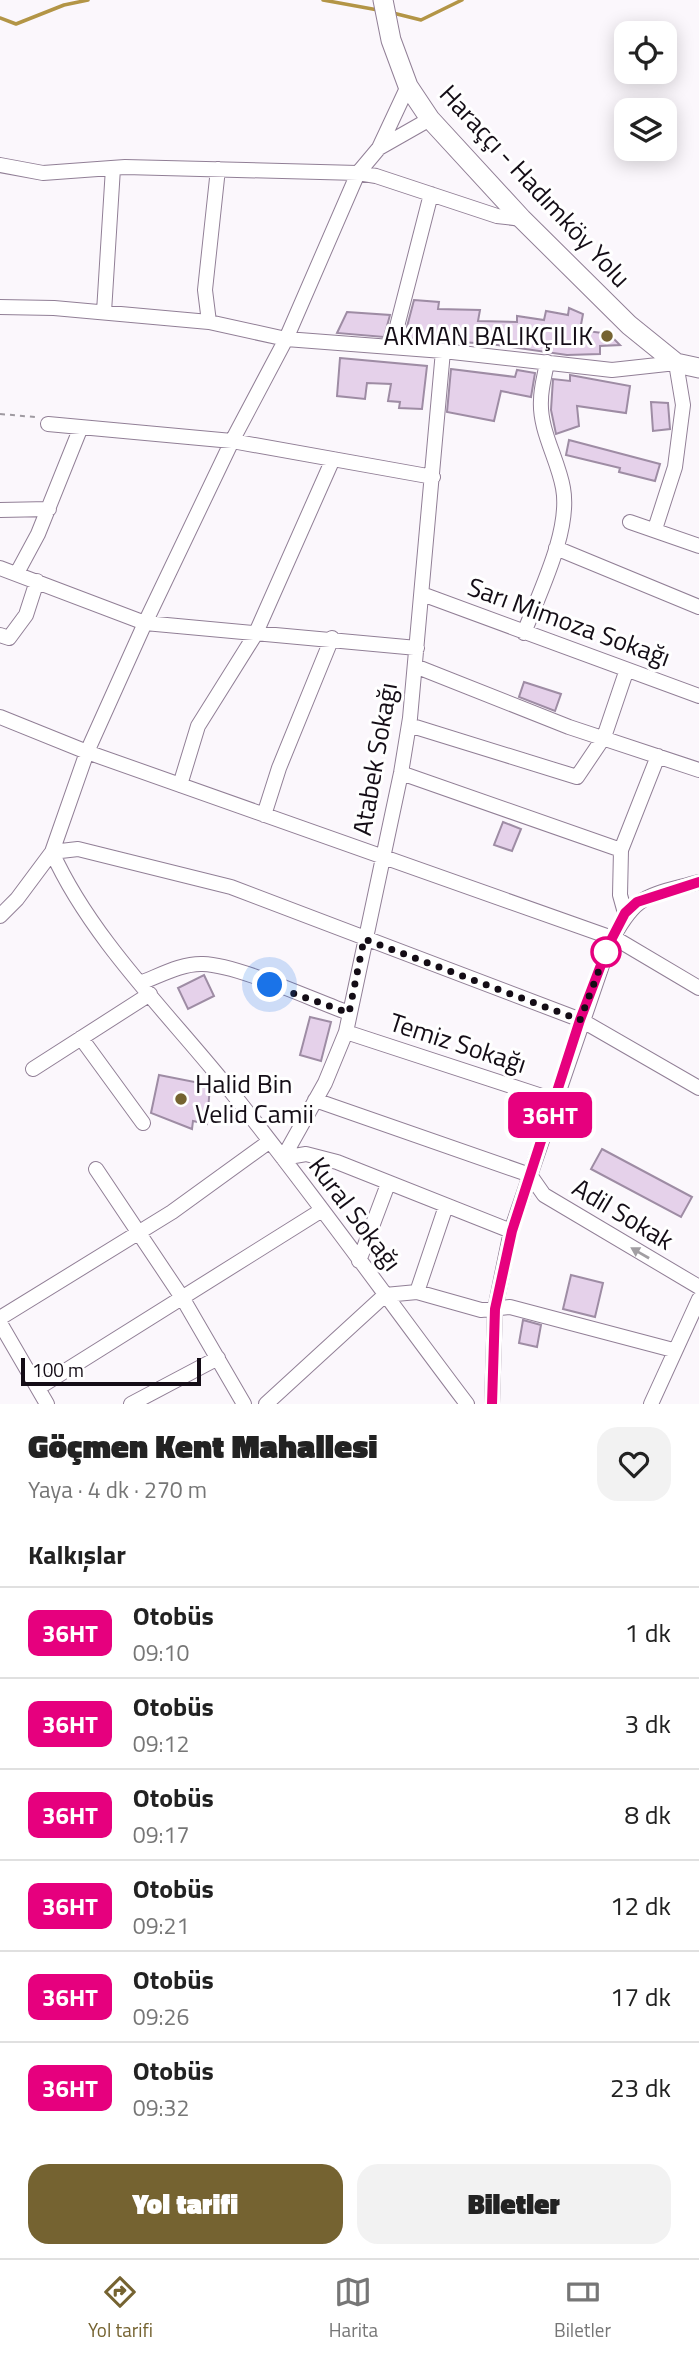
<!DOCTYPE html>
<html lang="tr">
<head>
<meta charset="utf-8">
<style>
	body { margin:0; font-family:"Titillium Web",sans-serif; background:#f2f2f2; color:#222; height:100vh; display:flex; flex-direction:column; font-size:26px; white-space:nowrap }
	* { box-sizing:border-box; margin:0 }
	p { font-size:23px; color:#767676 }
	.icon { flex:none; width:38px; height:38px; fill:none; stroke:currentColor; stroke-width:2; stroke-linecap:round; stroke-linejoin:round }
	.map { position:relative; height:1404px; overflow:hidden }
	.details { display:flex; flex-direction:column; background:#fff; flex:1 }
	.details>* { flex:none }
	.badge { padding:0 14px; border-radius:10px; font-size:24px; line-height:46px }
	.controls { position:absolute; left:614px; top:21px; display:grid; gap:14px }
	.controls a { display:grid; place-items:center; width:63px; height:63px; border-radius:14px; background:#fff; box-shadow:0 4px 18px #0003; font-size:35px }
	.scale { position:absolute; left:21px; bottom:18px; width:180px; box-sizing:border-box; padding-left:7px; border:4px solid #140d16; border-top:0; font-size:19px; line-height:24px; white-space:nowrap; color:#140d16; -webkit-text-stroke:5px #fff; paint-order:stroke }
	.you { position:absolute; width:35px; height:35px; margin:-18px; border:5px solid #fff; border-radius:50%; background:#1a73e8; box-shadow:0 0 0 10px #1a73e833 }
	.map>.badge { position:absolute; translate:-50% -50%; box-shadow:0 0 0 4px #fff }
	h2 { padding:0 28px; font-size:26px; line-height:63px }
	.round { display:grid; place-items:center; flex:none; width:74px; height:74px; border-radius:21px; background:#f2f2f2 }
	.headline { display:flex; align-items:center; justify-content:space-between; height:119px; padding:0 28px }
	h1 { font-size:33px; font-weight:800; line-height:52px }
	.cta { display:flex; gap:14px; margin-top:auto; padding:14px 28px }
	.cta a { flex:1; height:80px; border-radius:21px; background:#756331; color:#fff; font-size:28px; font-weight:800; line-height:80px; text-align:center }
	.cta a+a { background:#f2f2f2; color:#222 }
	ul { padding:0; list-style:none }
	li { display:flex; align-items:center; gap:21px; height:91px; padding:0 28px; border-top:2px solid #e0e0e0 }
	li div { flex:1 }
	li b { display:block; font-size:26px }
	li em { font-style:normal }
	li .badge { min-width:77px; font-weight:700; text-align:center }
	.dock { display:flex; justify-content:space-around; align-items:center; height:98px; border-top:2px solid #e0e0e0; background:#fff; font-size:19px; color:#767676 }
	.dock a { display:grid; justify-items:center; gap:4px }
	.dock .on { color:#756331 }
	.map>svg:first-child { display:block }
	.lines { fill:none; stroke-linecap:round; stroke-linejoin:round }
	.stream { stroke:#b39546; stroke-width:3.5 }
	.building { fill:#e5d1ea; stroke:#9e8ca4; stroke-width:2 }
	.minor-casing { stroke:#917f96; stroke-width:16 }
	.major-casing { stroke:#917f96; stroke-width:21 }
	.path { stroke:#9f9aa1; stroke-width:2; stroke-dasharray:5 5; stroke-linecap:butt }
	.minor { stroke:#fff; stroke-width:14 }
	.major { stroke:#fff; stroke-width:19 }
	.oneway { fill:#a19ea2 }
	.line-casing { stroke:#fff; stroke-width:16 }
	.line { stroke:#e6007e; stroke-width:10 }
	.walk { stroke:#140d16; stroke-width:7; stroke-dasharray:0 12.6 }
	.poi-dot { fill:#756331; stroke:#fff; stroke-width:2.5 }
	.stop-dot { fill:#fff; stroke:#e6007e; stroke-width:3.5 }
	.labels { text-anchor:middle; stroke-width:6; stroke-linejoin:round; paint-order:stroke }
	.street-label { font-size:26px; fill:#140d16; stroke:#fff }
	.poi-label { font-size:26px; fill:#140d16; stroke:#fff; text-anchor:end }
</style>
</head>
<body>
<div class="map">
<svg width="699" height="1404" viewBox="0 0 699 1404">
	<rect width="100%" height="100%" fill="#fbf7fc"/>
	<g class="lines">
		<path class="stream" d="M323 0 378 10
			M393 13 421 20 462 0
			M0 18 16 24 64 5 88 0"/>
	</g>
	<path class="building" d="M414 300 439 302 438 309 480 310 478 321 517 322V316L544 320 546 311 568 315 569 308 583 314 580 330 609 334 620 345 600 346V354L567 355 490 344 404 338Z
		M347 312 390 315 384 337 337 333Z
		M340 358 427 366 422 409 399 408 400 402 388 401 391 384 367 383 365 399 337 396Z
		M451 369 515 377 517 370 535 373 531 397 501 391 494 421 447 412Z
		M570 375 630 386 626 413 577 406 579 426 556 434 551 410 553 379 570 381Z
		M651 402 668 403 670 429 653 431Z
		M569 440 660 464 655 481 619 472 620 468 566 455Z
		M524 682 561 694 555 711 519 697Z
		M503 822 521 829 512 851 494 845Z
		M204 975 214 996 188 1009 178 988Z
		M310 1017 331 1022 321 1061 300 1055Z
		M159 1075 210 1085 207 1124 193 1121 192 1129 151 1113Z
		M602 1149 692 1197 681 1217 591 1169Z
		M571 1275 603 1283 595 1317 563 1309Z
		M523 1320 541 1325 537 1347 519 1343Z"/>
	<g class="lines">
		<defs>
			<path id="minor" d="M408 86 379 148 430 119
				M0 165 43 173 125 167 358 173 376 176 497 216 522 219
				M0 307 54 308 209 322 286 339 443 351 612 370 676 363 683 405 675 467 655 529
				M104 312 113 168
				M209 322 205 290 218 169
				M392 346 431 194
				M48 424 232 441 433 477
				M0 510 49 509
				M630 522 699 546
				M556 548 699 607
				M0 568 145 623 417 648
				M17 573 38 534 81 427
				M422 594 699 696
				M524 633C539 593 571 531 563 488 558 459 539 430 541 400 541 387 545 375 547 362
				M0 635 9 638 26 615 37 581
				M415 666 569 727 699 770
				M0 717 87 752 618 940 699 988
				M409 725 577 777 604 737 626 672
				M401 773 621 850 620 895 625 913
				M180 785 198 726 255 635 333 459
				M264 815 279 768 332 638
				M621 850 658 756
				M0 916 17 899 52 852 87 752 145 623 232 441 286 339 358 173 379 148
				M140 983C159 976 182 963 203 964 238 965 313 1000 349 1013
				M346 1032 554 1100
				M81 1038 143 1123
				M33 1069 150 994
				M315 1100 530 1175 544 1195 699 1287
				M283 1158 325 1083 346 1032 401 773 410 718 443 351
				M283 1158 306 1154 337 1162 511 1231
				M96 1169 183 1299 244 1404
				M359 1261 388 1184
				M417 1292 446 1206
				M0 1318 172 1212 270 1141
				M0 1323 47 1404
				M38 1388 322 1210
				M131 1404 218 1358
				M266 1404 385 1295 417 1292 481 1310 510 1307 673 1350
				M467 1404C389 1301 314 1195 233 1094 173 1018 92 941 52 852L78 849 231 887 581 1020 699 1088
				M492 1404 495 1309 511 1231 609 945C636 893 645 897 699 882
				M651 1404 699 1299"/>
			<path id="major" d="M383 0 391 40 408 86 430 119 522 219 629 325 676 363 699 368"/>
		</defs>
		<use href="#minor" class="minor-casing"/>
		<use href="#major" class="major-casing"/>
		<path class="path" d="M0 414 35 417"/>
		<use href="#minor" class="minor"/>
		<use href="#major" class="major"/>
	</g>
	<defs><path id="oneway-solid" d="M-6-.8H1V-3.2L6.5 0L1 3.2V.8H-6Z" transform="scale(1.75)"/></defs>
	<use class="oneway" href="#oneway-solid" transform="translate(640 1253) rotate(-150)"/>
	<g class="lines">
		<defs>
			<path id="line" d="M492 1404 495 1309 512 1231 580 1020 609 944 625 913 637 902 699 882"/>
		</defs>
		<use href="#line" class="line-casing"/>
		<use href="#line" class="line"/>
		<path class="walk" d="M270 985 349 1013 364 939 580 1020 609 944 606 952"/>
	</g>
	<g class="poi-dot">
		<circle cx="607" cy="336" r="7"/>
		<circle cx="181" cy="1099" r="7"/>
	</g>
	<circle class="stop-dot" cx="606" cy="952" r="14"/>
	<g class="labels">
		<g class="street-label">
			<text transform="translate(535 186) rotate(47)" y="9">Haraççı - Hadımköy Yolu</text>
			<text transform="translate(569 622) rotate(20)" y="9">Sarı Mimoza Sokağı</text>
			<text transform="translate(375 759) rotate(-80)" y="9">Atabek Sokağı</text>
			<text transform="translate(458 1043) rotate(18)" y="9">Temiz Sokağı</text>
			<text transform="translate(355 1214) rotate(53)" y="9">Kural Sokağı</text>
			<text transform="translate(623 1214) rotate(31)" y="9">Adil Sokak</text>
		</g>
		<g class="poi-label">
			<text x="593" y="345">AKMAN BALIKÇILIK</text>
			<text x="195" y="1093" text-anchor="start">Halid Bin<tspan x="195" dy="30">Velid Camii</tspan></text>
		</g>
	</g>
</svg>
<div class="controls">
<a><svg class="icon" aria-label="locate" viewBox="0 0 24 24"><circle cx="12" cy="12" r="6"/><path d="M12 2v4M12 18v4M2 12h4M18 12h4"/></svg></a>
<a><svg class="icon" aria-label="layers" viewBox="0 0 24 24"><path d="M12 4l9 5-9 5-9-5zM3 14l9 5 9-5"/></svg></a>
</div>
<div class="scale">100 m</div>
<div class="you" style="left:270px;top:985px"></div>
<b class="badge" style="left:550px;top:1115px;background:#e6007e;color:#fff">36HT</b>
</div>
<section class="details">
<div class="headline"><div><h1>Göçmen Kent Mahallesi</h1><p>Yaya · 4 dk · 270 m</p></div><a class="round"><svg class="icon" aria-label="heart" viewBox="0 0 24 24"><path d="M12 20l-8-8c-3-5 5-10 8-4 3-6 11-1 8 4z"/></svg></a></div>
<h2>Kalkışlar</h2>
<ul>
<li><span class="badge" style="background:#e6007e;color:#fff">36HT</span><div><b>Otobüs</b><p>09:10</p></div><em>1 dk</em></li>
<li><span class="badge" style="background:#e6007e;color:#fff">36HT</span><div><b>Otobüs</b><p>09:12</p></div><em>3 dk</em></li>
<li><span class="badge" style="background:#e6007e;color:#fff">36HT</span><div><b>Otobüs</b><p>09:17</p></div><em>8 dk</em></li>
<li><span class="badge" style="background:#e6007e;color:#fff">36HT</span><div><b>Otobüs</b><p>09:21</p></div><em>12 dk</em></li>
<li><span class="badge" style="background:#e6007e;color:#fff">36HT</span><div><b>Otobüs</b><p>09:26</p></div><em>17 dk</em></li>
<li><span class="badge" style="background:#e6007e;color:#fff">36HT</span><div><b>Otobüs</b><p>09:32</p></div><em>23 dk</em></li>
</ul>
<div class="cta"><a>Yol tarifi</a><a>Biletler</a></div>
</section>
<nav class="dock">
<a class="on"><svg class="icon" aria-label="directions" viewBox="0 0 24 24"><path d="M12 3l9 9-9 9-9-9zM9 14v-3h6M13 9l2 2-2 2"/></svg>Yol tarifi</a>
<a><svg class="icon" aria-label="map" viewBox="0 0 24 24"><path d="M3 6l6-2 6 2 6-2v14l-6 2-6-2-6 2zM9 4v14M15 6v14"/></svg>Harita</a>
<a><svg class="icon" aria-label="tickets" viewBox="0 0 24 24"><path d="M3 7h18v10H3zM15 7v10"/></svg>Biletler</a>
</nav>
</body>
</html>
